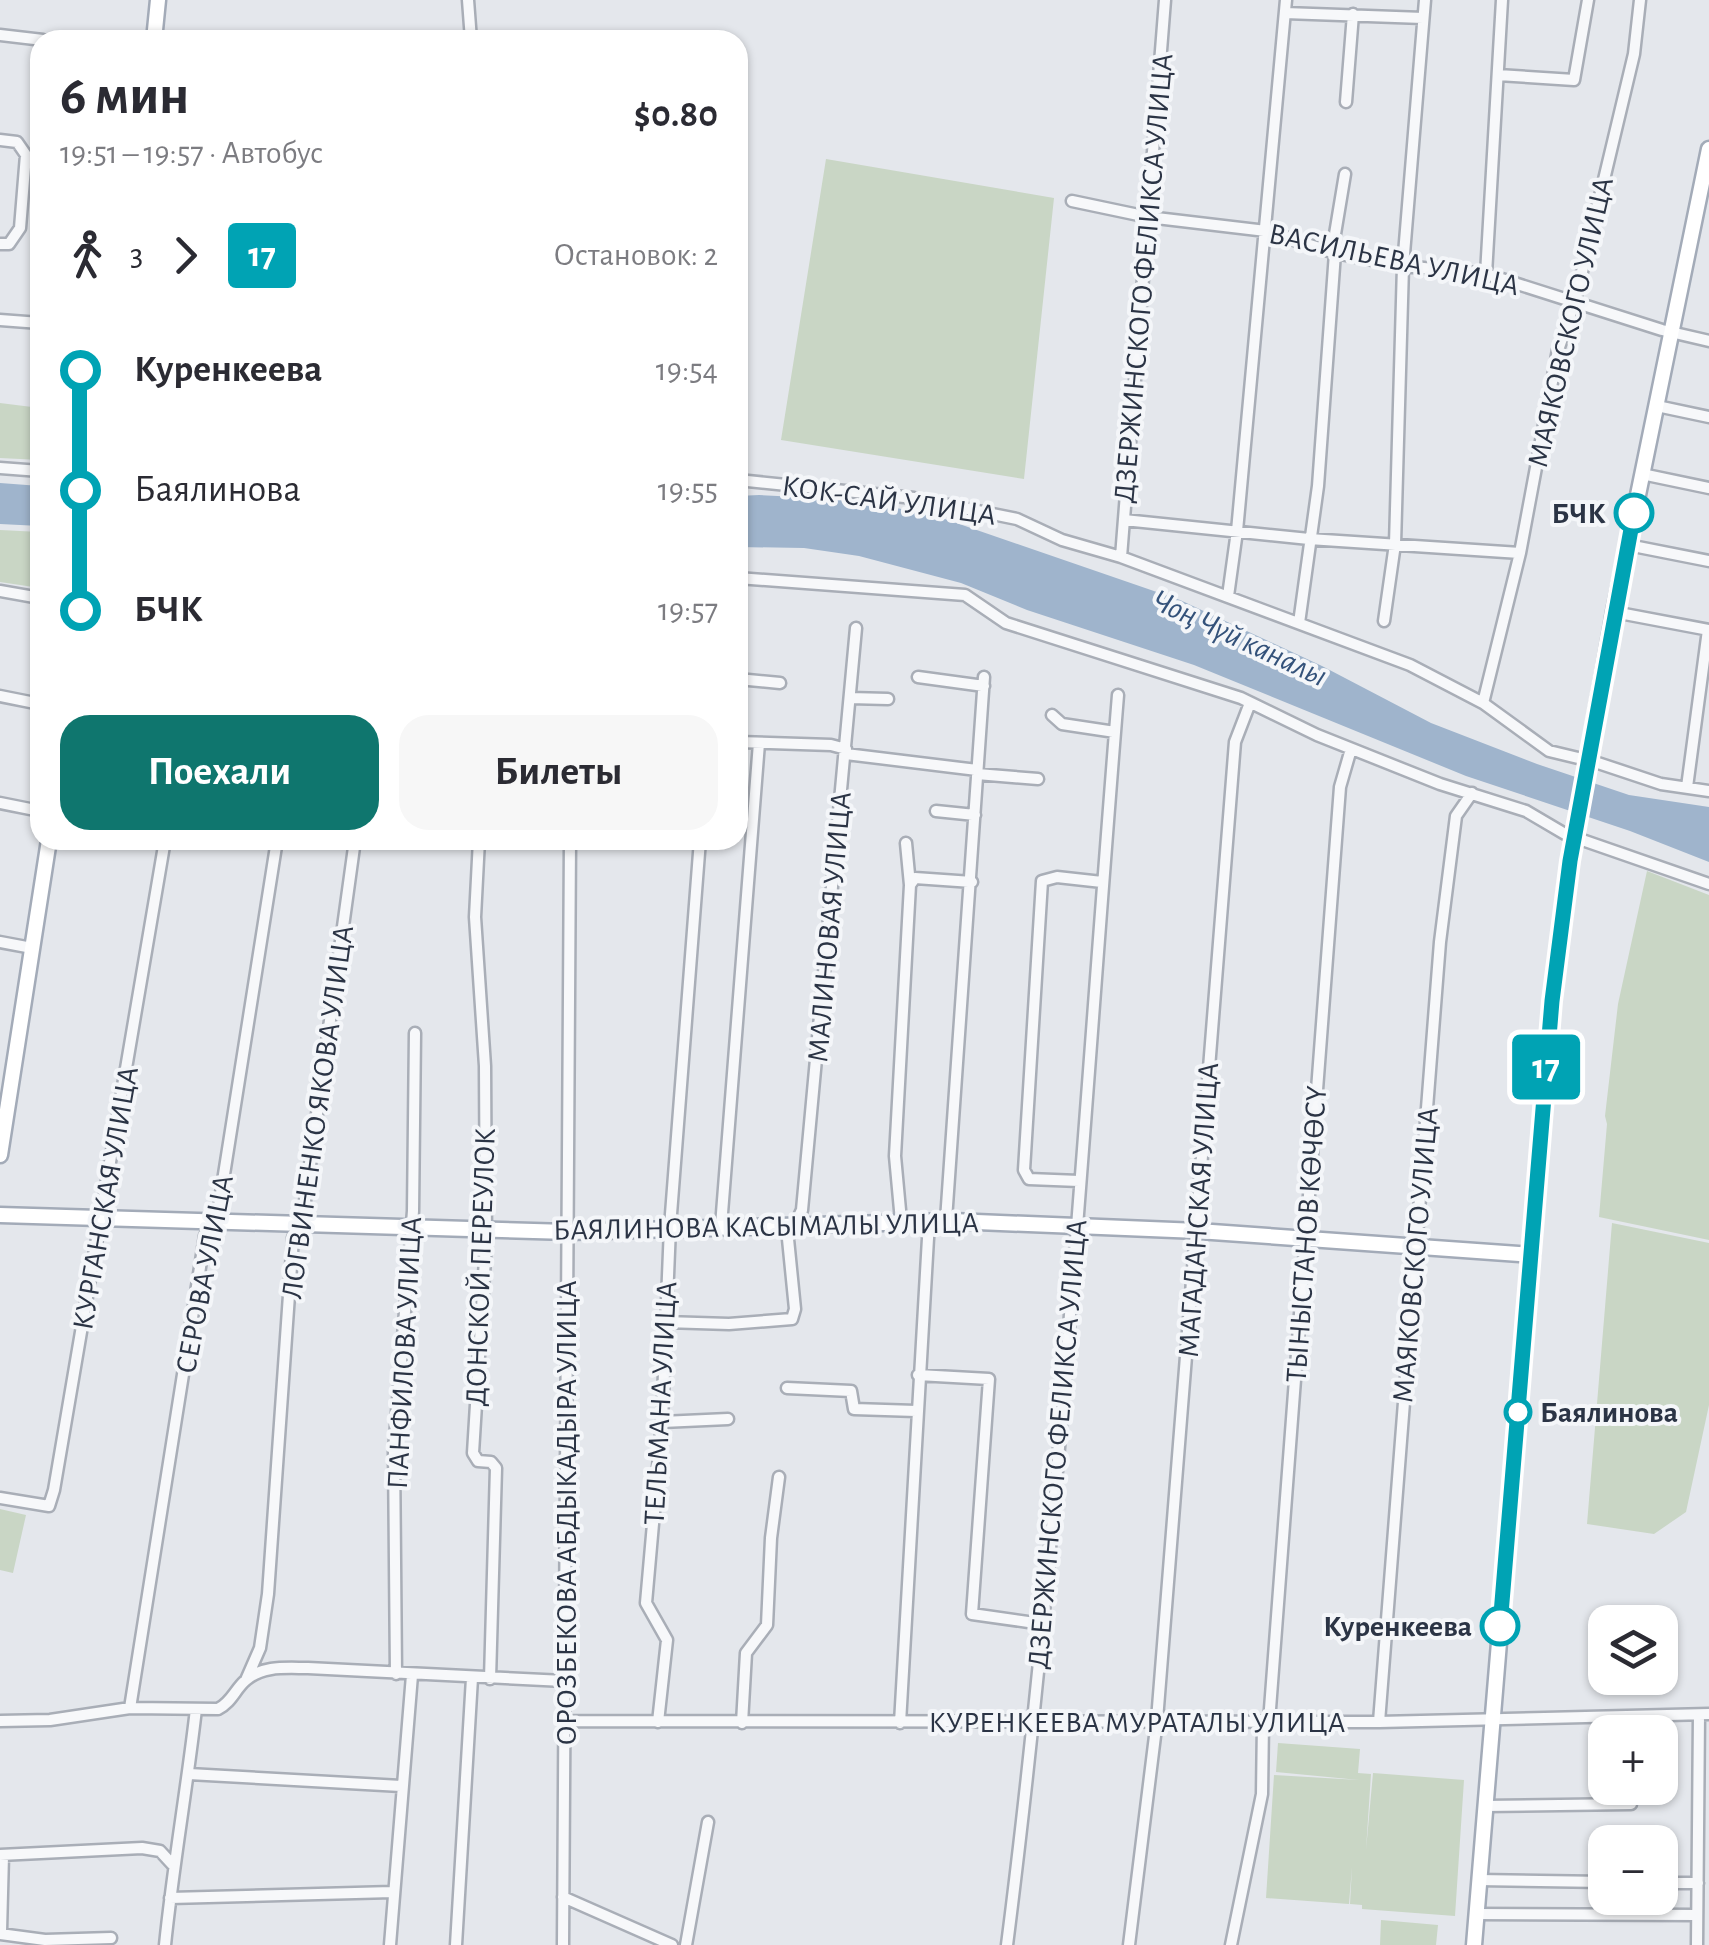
<!DOCTYPE html>
<html lang="ru">
<head>
<meta charset="utf-8">
<style>
	body { margin:0; font-family:"Alegreya Sans",sans-serif; background:#f7f7f7; color:#2b2b33; height:100vh; display:flex; flex-direction:column; font-size:38px; white-space:nowrap }
	* { box-sizing:border-box; margin:0 }
	p { font-size:32px; color:#7c7c81 }
	.icon { flex:none; width:55px; height:55px; fill:none; stroke:currentColor; stroke-width:2; stroke-linecap:round; stroke-linejoin:round }
	.map { position:relative; flex:1; overflow:hidden }
	.sheet { position:absolute; left:30px; top:30px; width:718px; height:820px; display:flex; flex-direction:column; background:#fff; border-radius:30px; box-shadow:0 2px 8px #0004 }
	.sheet>* { flex:none }
	.badge { padding:0 20px; border-radius:8px; font-size:35px; line-height:65px }
	.buttons { position:absolute; left:1588px; top:1605px; display:grid; gap:20px }
	.buttons a { display:grid; place-items:center; width:90px; height:90px; border-radius:20px; background:#fff; box-shadow:0 2px 8px #0004; font-size:50px }
	.map>.badge { position:absolute; translate:-50% -50%; box-shadow:0 0 0 5px #fff }
	.legs { display:flex; align-items:center; gap:15px; height:110px; padding:0 30px; font-size:32px }
	.legs p { margin-inline-start:auto }
	.overview { display:flex; align-items:center; justify-content:space-between; height:170px; padding:0 30px }
	h1 { font-size:55px; font-weight:700; line-height:75px }
	.action { display:flex; gap:20px; margin-top:auto; padding:20px 30px }
	.action a { flex:1; height:115px; border-radius:30px; background:#0f766e; color:#fff; font-size:40px; font-weight:700; line-height:115px; text-align:center }
	.action a+a { background:#f7f7f7; color:#2b2b33 }
	ul { padding:0 30px; list-style:none }
	li { display:flex; align-items:center; gap:35px; height:120px; font-size:38px }
	li i { display:grid; place-items:center; width:15px; height:100%; margin:0 12px; background:currentColor }
	li i::after { content:''; width:25px; height:25px; margin:-12px; border:8px solid; border-radius:50%; background:#fff }
	li p { margin-inline-start:auto }
	li:first-child i { background:linear-gradient(#0000 50%,currentColor 0) }
	li:last-child i { background:linear-gradient(currentColor 50%,#0000 0) }
	.map>svg:first-child { display:block }
	.green { fill:#c9d6c5 }
	.water { fill:#9fb4cc }
	.lines { fill:none; stroke-linecap:round; stroke-linejoin:round }
	.minor-casing { stroke:#a9aeb7; stroke-width:15 }
	.major-casing { stroke:#a3abb8; stroke-width:19 }
	.minor { stroke:#f7f8fa; stroke-width:10 }
	.major { stroke:#fff; stroke-width:14 }
	.line-1-casing { stroke:#fff; stroke-width:22 }
	.line-1 { stroke:#00a3b4; stroke-width:15 }
	.stop-1-dot { fill:#fff; stroke:#00a3b4; stroke-width:5 }
	.labels { text-anchor:middle; stroke-width:8; stroke-linejoin:round; paint-order:stroke }
	.street-label { font-size:30px; fill:#2b3445; stroke:#f4f6f9 }
	.stop-label { font-size:30px; font-weight:bold; fill:#2b3445; stroke:#f4f6f9; text-anchor:end }
	.water-label { font-size:32px; font-style:italic; fill:#34527a; stroke:#f4f6f9 }
</style>
</head>
<body>
<div class="map">
<svg width="1709" height="1945" viewBox="0 0 1709 1945">
	<rect width="100%" height="100%" fill="#e4e7ec"/>
	<path class="green" d="M826 159 1054 198 1024 479 781 440Z
		M0 403 40 408V460L0 458Z
		M0 530 40 532V588L0 582Z
		M1647 871 1709 895V1240L1599 1217 1607 1124 1605 1116 1618 1004Z
		M1612 1223 1709 1243V1405L1686 1512 1654 1534 1587 1524Z
		M0 1509 26 1515 13 1573 0 1570Z
		M1278 1743 1360 1749 1358 1773 1371 1774 1366 1850 1373 1773 1464 1780 1455 1916 1362 1909V1905L1350 1904 1352 1867 1349 1904 1266 1898 1274 1775 1359 1780 1276 1772Z
		M1381 1920 1438 1925 1436 1945H1380Z"/>
	<path class="water" d="M0 483 40 486V526L0 524Z
		M759 495 859 500 939 517 1180 600 1322 666 1431 723 1537 764 1629 795 1709 807V862L1630 831 1466 776 1194 665 1027 610 961 583 859 556 804 548 738 547V496Z"/>
	<g class="lines">
		<defs>
			<path id="minor" d="M468 0 471 40
				M1285 13 1423 18
				M0 35 43 40
				M1498 75 1574 80 1588 0
				M1346 102 1353 14
				M0 140 17 142 26 155 20 228 9 244H0
				M1072 201 1148 217 1266 231 1335 253 1403 266 1486 274 1662 330 1709 341
				M1332 252 1345 174
				M1486 274 1502 0
				M0 320 40 323
				M1657 406 1709 417
				M0 468 40 471
				M1642 474 1709 488
				M738 480 914 498 1017 519 1062 540 1121 557 1410 665 1483 703 1549 751 1595 762 1661 784 1709 791
				M1124 520 1309 539 1520 553
				M1628 545 1709 561
				M1121 557 1165 0
				M738 578 965 595 1006 623 1241 698 1317 735 1440 784 1526 811 1565 834 1709 884
				M0 591 40 598
				M1228 596 1237 531 1286 0
				M1614 612 1709 630
				M1384 621 1395 544 1403 266 1425 0
				M1299 623 1318 486 1335 253
				M918 677 984 686
				M738 679 780 683
				M0 696 40 704
				M850 698 888 699
				M1483 703 1520 553 1558 350 1575 301 1634 54 1640 0
				M1052 715 1062 724 1115 732
				M738 742 831 745 846 749
				M846 754 977 770
				M977 774 1038 779
				M1687 787 1708 630
				M0 803 40 811
				M936 811 975 815
				M479 840 475 917 485 1066 486 1243 473 1453 478 1461 491 1462 496 1468 490 1679
				M906 843 910 885
				M0 942 32 948
				M1079 1181 1029 1179 1024 1170 1042 881 1057 877 1102 882
				M946 1220 984 677
				M901 1221 895 1156 910 885 915 878 972 882
				M721 1226 759 743
				M665 1322 729 1324 792 1319 795 1309 788 1239 802 1210 856 628
				M918 1375 989 1379 972 1614 1042 1624
				M787 1388 851 1391 854 1409 916 1411
				M662 1422 728 1419
				M0 1498 49 1506 54 1490 165 840
				M396 1674 394 1450 413 1211 415 1033
				M246 1680 260 1648 268 1594 293 1238 304 1208 355 840
				M130 1708 205 1236 219 1206 277 840
				M0 1721 50 1720 130 1708 218 1709C232 1702 235 1689 246 1680 263 1665 287 1668 308 1668L564 1681
				M564 1721 1379 1722 1709 1714
				M658 1722 667 1640 646 1603 662 1422 670 1227 700 840
				M1269 1722 1340 787 1351 749
				M1379 1722 1440 942 1456 816 1472 793
				M742 1723 746 1653 767 1625 771 1538 779 1477
				M900 1723 929 1221
				M189 1774 401 1786
				M1485 1806 1631 1804
				M0 1855 142 1848 160 1851 172 1864
				M1478 1880 1605 1882
				M1660 1883H1698
				M563 1897 672 1945
				M170 1898 392 1892
				M1476 1914 1697 1915
				M1 1931 3 1855
				M0 1934 45 1940 111 1938
				M165 1945C173 1866 187 1788 196 1709
				M390 1945 412 1675
				M456 1945 472 1678
				M563 1945 570 840
				M686 1945 708 1822
				M1007 1945C1060 1530 1084 1112 1118 695
				M1129 1945 1157 1720 1235 742 1250 703
				M1231 1945 1262 1794 1263 1722
				M1697 1945 1699 1715"/>
			<path id="major" d="M154 40 158 0
				M0 1155 49 840
				M0 1215 568 1232 953 1221 1198 1231 1532 1255
				M1474 1945 1552 1001 1566 885 1614 612 1709 149"/>
		</defs>
		<use href="#minor" class="minor-casing"/>
		<use href="#major" class="major-casing"/>
		<use href="#minor" class="minor"/>
		<use href="#major" class="major"/>
	</g>
	<g class="lines">
		<defs>
			<path id="line-1" d="M1500 1626 1552 1001 1570 861 1634 513"/>
		</defs>
		<use href="#line-1" class="line-1-casing"/>
		<use href="#line-1" class="line-1"/>
	</g>
	<g class="stop-1-dot">
		<circle cx="1634" cy="513" r="18"/>
		<circle cx="1518" cy="1412" r="12"/>
		<circle cx="1500" cy="1626" r="18"/>
	</g>
	<g class="labels">
		<g class="street-label">
			<text transform="translate(1394 259) rotate(12)" y="10">ВАСИЛЬЕВА УЛИЦА</text>
			<text transform="translate(1143 278) rotate(-85)" y="10">ДЗЕРЖИНСКОГО ФЕЛИКСА УЛИЦА</text>
			<text transform="translate(1570 322) rotate(-77)" y="10">МАЯКОВСКОГО УЛИЦА</text>
			<text transform="translate(889 500) rotate(8)" y="10">КОК-САЙ УЛИЦА</text>
			<text transform="translate(829 927) rotate(-85)" y="10">МАЛИНОВАЯ УЛИЦА</text>
			<text transform="translate(317 1112) rotate(-82)" y="10">ЛОГВИНЕНКО ЯКОВА УЛИЦА</text>
			<text transform="translate(105 1198) rotate(-80)" y="10">КУРГАНСКАЯ УЛИЦА</text>
			<text transform="translate(1198 1210) rotate(-86)" y="10">МАГАДАНСКАЯ УЛИЦА</text>
			<text transform="translate(766 1226) rotate(-1)" y="10">БАЯЛИНОВА КАСЫМАЛЫ УЛИЦА</text>
			<text transform="translate(1306 1234) rotate(-86)" y="10">ТЫНЫСТАНОВ КӨЧӨСҮ</text>
			<text transform="translate(1415 1255) rotate(-85)" y="10">МАЯКОВСКОГО УЛИЦА</text>
			<text transform="translate(480 1267) rotate(-88)" y="10">ДОНСКОЙ ПЕРЕУЛОК</text>
			<text transform="translate(204 1274) rotate(-79)" y="10">СЕРОВА УЛИЦА</text>
			<text transform="translate(404 1353) rotate(-87)" y="10">ПАНФИЛОВА УЛИЦА</text>
			<text transform="translate(660 1403) rotate(-87)" y="10">ТЕЛЬМАНА УЛИЦА</text>
			<text transform="translate(1057 1444) rotate(-85)" y="10">ДЗЕРЖИНСКОГО ФЕЛИКСА УЛИЦА</text>
			<text transform="translate(566 1513) rotate(-90)" y="10">ОРОЗБЕКОВА АБДЫКАДЫРА УЛИЦА</text>
			<text x="1137" y="1732">КУРЕНКЕЕВА МУРАТАЛЫ УЛИЦА</text>
		</g>
		<g class="stop-label">
			<text x="1606" y="523">БЧК</text>
			<text x="1540" y="1422" text-anchor="start">Баялинова</text>
			<text x="1472" y="1636">Куренкеева</text>
		</g>
		<g class="water-label">
			<text transform="translate(1240 637) rotate(25)" y="11">Чоң Чүй каналы</text>
		</g>
	</g>
</svg>
<div class="buttons">
<a><svg class="icon" aria-label="layers" viewBox="0 0 24 24"><path d="M12 4l9 5-9 5-9-5zM3 14l9 5 9-5"/></svg></a>
<a>+</a>
<a>−</a>
</div>
<b class="badge" style="left:1546px;top:1067px;background:#00a3b4;color:#fff">17</b>
<section class="sheet">
<div class="overview"><div><h1>6 мин</h1><p>19:51 – 19:57 · Автобус</p></div><b>$0.80</b></div>
<div class="legs"><svg class="icon" aria-label="walk" viewBox="0 0 24 24"><circle cx="13" cy="4" r="2"/><path d="M13 8l-2 6 4 7M11 14l-3 7M7 12l3-4h3l4 4"/></svg>3<svg class="icon" aria-label="forward" viewBox="0 0 24 24"><path d="M9 5l7 7-7 7"/></svg><b class="badge" style="background:#00a3b4;color:#fff">17</b><p>Остановок: 2</p></div>
<ul>
<li><i style="color:#00a3b4"></i><b>Куренкеева</b><p>19:54</p></li>
<li><i style="color:#00a3b4"></i><span>Баялинова</span><p>19:55</p></li>
<li><i style="color:#00a3b4"></i><b>БЧК</b><p>19:57</p></li>
</ul>
<div class="action"><a>Поехали</a><a>Билеты</a></div>
</section>
</div>
</body>
</html>
